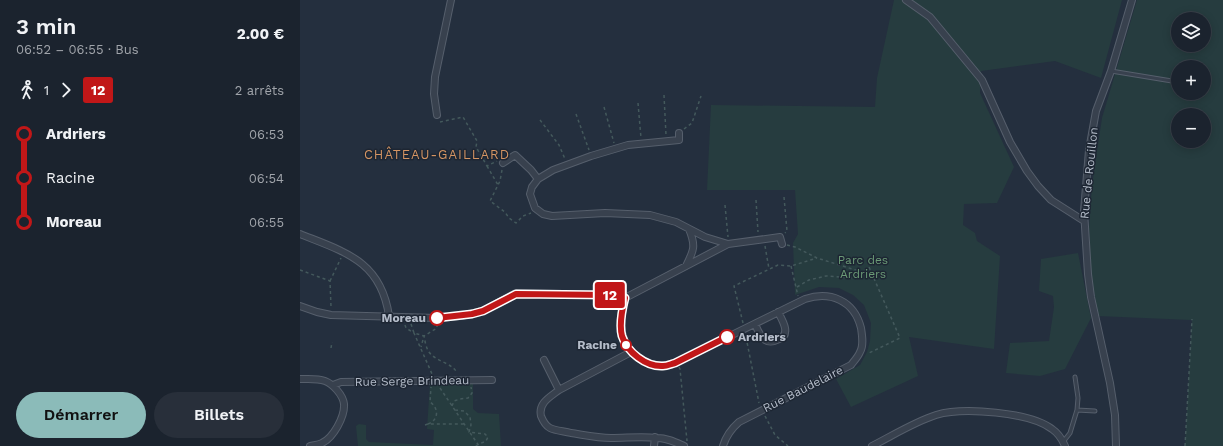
<!DOCTYPE html>
<html lang="fr">
<head>
<meta charset="utf-8">
<style>
	body { margin:0; font-family:"Work Sans",sans-serif; background:#282f3a; color:#f1f3f6; height:100vh; display:flex; flex-direction:column; font-size:15px; white-space:nowrap }
	* { box-sizing:border-box; margin:0 }
	p { font-size:13px; color:#a0a4aa }
	.icon { flex:none; width:22px; height:22px; fill:none; stroke:currentColor; stroke-width:2; stroke-linecap:round; stroke-linejoin:round }
	.map { position:relative; flex:1; overflow:hidden }
	.side { display:flex; flex-direction:column; background:#1b232e; width:300px }
	.side>* { flex:none }
	.badge { padding:0 8px; border-radius:3px; font-size:14px; line-height:26px }
	.controls { position:absolute; left:871px; top:12px; display:grid; gap:8px }
	.controls a { display:grid; place-items:center; width:40px; height:40px; border-radius:50%; background:#1b232e; box-shadow:0 2px 10px #0003,0 0 0 1px #39404a; font-size:20px }
	.map>.badge { position:absolute; translate:-50% -50%; box-shadow:0 0 0 2px #fff }
	.legs { display:flex; align-items:center; gap:6px; height:44px; padding:0 16px; font-size:13px }
	.legs p { margin-inline-start:auto }
	.headline { display:flex; align-items:center; justify-content:space-between; height:68px; padding:0 16px }
	h1 { font-size:22px; font-weight:600; line-height:30px }
	.primary-button { display:flex; gap:8px; margin-top:auto; padding:8px 16px }
	.primary-button a { flex:1; height:46px; border-radius:24px; background:#8bbbb9; color:#111; font-size:16px; font-weight:600; line-height:46px; text-align:center }
	.primary-button a+a { background:#282f3a; color:#f1f3f6 }
	ul { padding:0 16px; list-style:none }
	li { display:flex; align-items:center; gap:14px; height:44px; font-size:15px }
	li i { display:grid; place-items:center; width:6px; height:100%; margin:0 5px; background:currentColor }
	li i::after { content:''; width:10px; height:10px; margin:-5px; border:3px solid; border-radius:50%; background:#1b232e }
	li p { margin-inline-start:auto }
	li:first-child i { background:linear-gradient(#0000 50%,currentColor 0) }
	li:last-child i { background:linear-gradient(currentColor 50%,#0000 0) }
	main { display:flex; flex:1; min-height:0 }
	.map>svg:first-child { display:block }
	.green { fill:#263c3f; fill-rule:evenodd }
	.lines { fill:none; stroke-linecap:round; stroke-linejoin:round }
	.lane-casing { stroke:#565f6c; stroke-width:5 }
	.street-casing { stroke:#565f6c; stroke-width:8 }
	.path { stroke:#44595c; stroke-width:1.5; stroke-dasharray:3 3; stroke-linecap:butt }
	.lane { stroke:#38414e; stroke-width:3 }
	.street { stroke:#38414e; stroke-width:6 }
	.line-1-casing { stroke:#fff; stroke-width:9 }
	.line-1 { stroke:#c11718; stroke-width:6 }
	.stop-1-dot { fill:#fff; stroke:#c11718; stroke-width:2 }
	.labels { text-anchor:middle; stroke-width:3; stroke-linejoin:round; paint-order:stroke }
	.street-label { font-size:12px; fill:#b4bcc9; stroke:#1d2633 }
	.park-label { font-size:12px; fill:#6b9a76; stroke:#1d2633 }
	.stop-label { font-size:12px; font-weight:bold; fill:#b4bcc9; stroke:#1d2633; text-anchor:end }
	.neighbourhood-label { font-size:13px; letter-spacing:1px; fill:#d59563; stroke:#1d2633 }
</style>
</head>
<body>
<main>
<section class="side">
<div class="headline"><div><h1>3 min</h1><p>06:52 – 06:55 · Bus</p></div><b>2.00 €</b></div>
<div class="legs"><svg class="icon" aria-label="walk" viewBox="0 0 24 24"><circle cx="13" cy="4" r="2"/><path d="M13 8l-2 6 4 7M11 14l-3 7M7 12l3-4h3l4 4"/></svg>1<svg class="icon" aria-label="forward" viewBox="0 0 24 24"><path d="M9 5l7 7-7 7"/></svg><b class="badge" style="background:#c11718;color:#fff">12</b><p>2 arrêts</p></div>
<ul>
<li><i style="color:#c11718"></i><b>Ardriers</b><p>06:53</p></li>
<li><i style="color:#c11718"></i><span>Racine</span><p>06:54</p></li>
<li><i style="color:#c11718"></i><b>Moreau</b><p>06:55</p></li>
</ul>
<div class="primary-button"><a>Démarrer</a><a>Billets</a></div>
</section>
<div class="map">
<svg width="923" height="446" viewBox="0 0 923 446">
	<rect width="100%" height="100%" fill="#242f3e"/>
	<path class="green" d="M594 0H822L801 78 755 61 681 71 680 93 714 167 697 203 664 204 663 225 675 233 677 241 700 256 694 349 609 337 618 376 551 407 536 379 560 365 567 352 570 341 571 323 564 305 553 295 539 288 519 287 495 295 493 243 498 234 495 190H407L411 105 575 107 577 78Z
		M837 0H923V446H885L892 320 798 316 791 272 789 229 792 185 802 118ZM878 19H904V45H878ZM878 67H904V93H878ZM878 115H904V141H878Z
		M778 253 791 318 765 369 740 376 706 373 710 343 749 341 754 307 753 296 739 291 741 259Z
		M130 384H173V409L178 413 199 414 201 446H58L56 426 59 424 66 425V439L69 442 133 445 134 430 127 429Z"/>
	<g class="lines">
		<defs>
			<path id="lane" d="M811 71 878 82
				M775 377 778 398 777 410
				M763 442 770 433 777 410 795 411"/>
			<path id="street" d="M606 0 630 17 682 80 710 142 727 171 738 186 751 200 784 221
				M137 115 134 94 135 77 151 0
				M379 133V140L328 145 291 156 253 170 238 179 232 187 230 194 235 208 243 214 252 216 305 213 350 215 376 222 405 237 428 244
				M203 163 215 155 231 170 238 179
				M0 234C45 252 81 261 89 316
				M386 266C394 250 396 246 389 229
				M0 306 17 312 31 315 137 318 161 316 183 311 216 293 311 295 325 298
				M455 324C457 329 460 336 465 340 468 342 473 342 477 340 492 336 483 321 478 312
				M331 352 259 390C250 397 238 403 241 416 243 421 246 426 250 428 256 431 265 431 271 433 284 435 298 438 311 438 327 438 342 436 357 438 367 438 375 442 384 446
				M244 360 259 390
				M0 379C8 379 17 378 25 381 33 384 43 395 44 404 45 417 33 438 22 443 18 445 13 445 10 446
				M33 385 41 382 192 380
				M354 446 355 437
				M423 446C426 436 431 429 439 422L551 365C554 361 558 357 560 352 564 345 562 335 561 328 554 300 530 291 505 299L375 363C353 370 329 359 323 336 319 325 322 310 325 298L428 244 480 237 482 244
				M572 446C592 436 614 422 636 415 663 407 730 412 752 429 758 433 762 439 765 446
				M816 446 815 415 810 383 791 297 788 274 784 211 789 150 796 111 811 71 832 0"/>
		</defs>
		<use href="#lane" class="lane-casing"/>
		<use href="#street" class="street-casing"/>
		<path class="path" d="M364 95 366 135
			M338 103 341 138
			M304 107 314 143
			M276 114 289 150
			M240 120 259 145 265 159
			M140 122 163 117 177 141 176 147 187 166 197 161
			M384 129 392 123 401 96
			M187 166 198 185
			M202 170 200 181 190 201 205 212 209 218 216 223 223 216 231 213
			M484 197 487 231 485 233
			M456 200 458 232
			M425 205 428 237
			M487 245 495 247 517 258 562 272
			M465 246 469 269
			M491 266 498 296
			M0 270 30 281 31 307
			M30 281 41 258
			M497 287 509 280 526 276 553 278 569 267 600 338 567 354
			M443 323 434 286 478 265 491 266 517 258
			M111 324 114 333 124 336 121 347
			M137 324V328L124 336C125 341 126 348 129 352 136 362 153 363 157 373
			M105 325 106 328 114 333 132 374
			M446 337 459 403
			M31 348 32 342
			M379 367 380 369 387 441
			M140 388 179 446
			M152 406 154 401 160 399 168 398 172 393 171 387
			M155 410 164 411 170 417 171 425 169 432 185 434 188 437 186 441 175 446
			M465 416 475 435 488 446
			M128 424C139 420 139 408 130 402L131 387
			M125 425 128 424H164
			M885 446 892 319"/>
		<use href="#lane" class="lane"/>
		<use href="#street" class="street"/>
	</g>
	<g class="lines">
		<defs>
			<path id="line-1" d="M137 318 172 314 183 311 216 294 311 295 325 298C322 310 319 325 322 336 327 352 346 367 363 366 367 366 371 364 375 363L427 337"/>
		</defs>
		<use href="#line-1" class="line-1-casing"/>
		<use href="#line-1" class="line-1"/>
	</g>
	<g class="stop-1-dot">
		<circle cx="137" cy="318" r="7"/>
		<circle cx="427" cy="337" r="7"/>
		<circle cx="326" cy="345" r="5"/>
	</g>
	<g class="labels">
		<g class="street-label">
			<text transform="translate(789 173) rotate(-84)" y="4">Rue de Rouillon</text>
			<text transform="translate(112 381) rotate(-1)" y="4">Rue Serge Brindeau</text>
			<text transform="translate(503 389) rotate(-27)" y="4">Rue Baudelaire</text>
		</g>
		<g class="park-label">
			<text x="563" y="264">Parc des<tspan x="563" dy="14">Ardriers</tspan></text>
		</g>
		<g class="stop-label">
			<text x="126" y="322">Moreau</text>
			<text x="438" y="341" text-anchor="start">Ardriers</text>
			<text x="317" y="349">Racine</text>
		</g>
		<g class="neighbourhood-label">
			<text x="137" y="159">CHÂTEAU-GAILLARD</text>
		</g>
	</g>
</svg>
<div class="controls">
<a><svg class="icon" aria-label="layers" viewBox="0 0 24 24"><path d="M12 4l9 5-9 5-9-5zM3 14l9 5 9-5"/></svg></a>
<a>+</a>
<a>−</a>
</div>
<b class="badge" style="left:310px;top:295px;background:#c11718;color:#fff">12</b>
</div>
</main>
</body>
</html>
